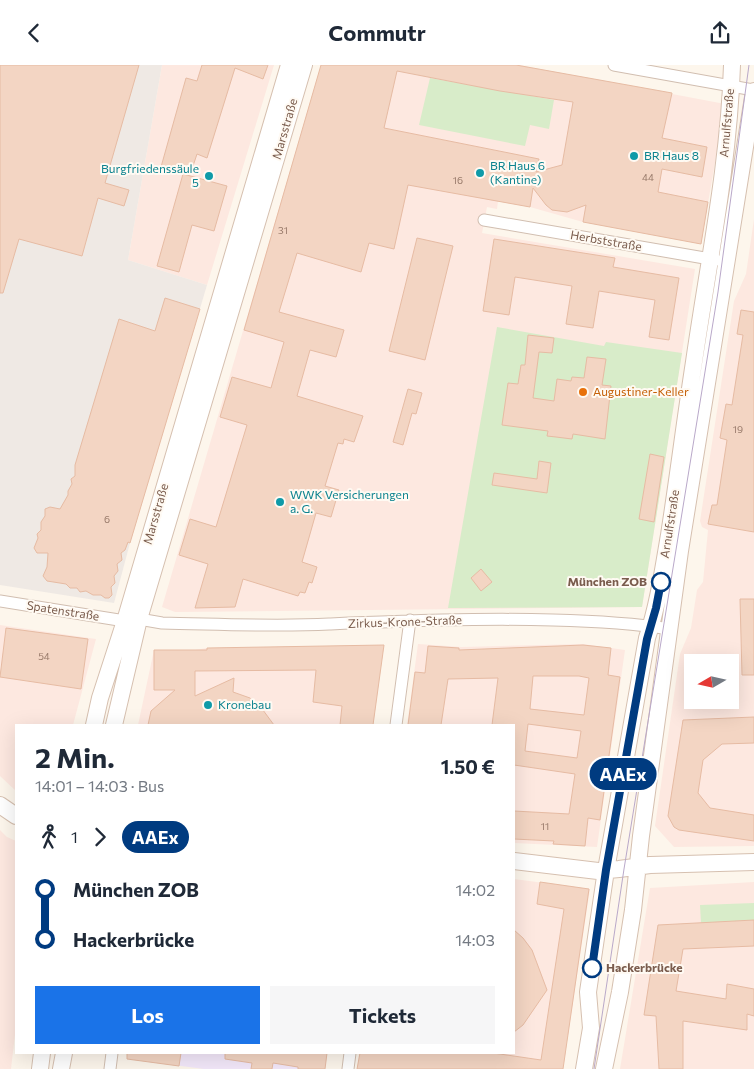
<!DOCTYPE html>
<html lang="de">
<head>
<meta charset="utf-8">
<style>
	body { margin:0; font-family:Commissioner,sans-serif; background:#f6f6f7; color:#1f2937; height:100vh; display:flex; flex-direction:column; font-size:19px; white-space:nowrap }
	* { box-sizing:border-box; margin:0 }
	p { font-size:16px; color:#747a83 }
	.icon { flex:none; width:28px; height:28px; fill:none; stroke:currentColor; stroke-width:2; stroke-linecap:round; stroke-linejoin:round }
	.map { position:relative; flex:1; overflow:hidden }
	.panel { position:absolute; left:15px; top:659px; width:500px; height:330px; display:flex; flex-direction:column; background:#fff; border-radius:0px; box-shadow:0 5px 20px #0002 }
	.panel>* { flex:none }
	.badge { padding:0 10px; border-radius:16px; font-size:18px; line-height:32px }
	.needle { width:32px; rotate:261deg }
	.controls { position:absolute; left:684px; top:589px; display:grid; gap:10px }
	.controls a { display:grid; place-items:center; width:55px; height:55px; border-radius:0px; background:#fff; box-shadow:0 5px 20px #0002; font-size:25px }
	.map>.badge { position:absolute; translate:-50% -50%; box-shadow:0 0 0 2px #fff }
	.legs { display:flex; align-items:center; gap:8px; height:55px; padding:0 20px; font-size:16px }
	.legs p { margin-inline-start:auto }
	.overview { display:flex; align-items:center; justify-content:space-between; height:85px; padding:0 20px }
	h1 { font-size:28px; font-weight:700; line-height:38px }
	.button { display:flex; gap:10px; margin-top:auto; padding:10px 20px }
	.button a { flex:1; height:58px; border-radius:0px; background:#1a73e8; color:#fff; font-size:20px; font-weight:700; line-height:58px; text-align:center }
	.button a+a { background:#f6f6f7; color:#1f2937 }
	ul { padding:0 20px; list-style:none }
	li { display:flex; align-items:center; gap:18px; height:50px; font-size:19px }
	li i { display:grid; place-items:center; width:8px; height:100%; margin:0 6px; background:currentColor }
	li i::after { content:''; width:12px; height:12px; margin:-6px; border:4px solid; border-radius:50%; background:#fff }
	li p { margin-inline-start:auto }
	li:first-child i { background:linear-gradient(#0000 50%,currentColor 0) }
	li:last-child i { background:linear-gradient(currentColor 50%,#0000 0) }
	header { display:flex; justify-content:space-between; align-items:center; height:65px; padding:0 20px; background:#fff; font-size:22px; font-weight:700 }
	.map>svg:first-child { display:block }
	.commercial { fill:#fde8e0; fill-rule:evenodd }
	.industrial { fill:#efe9e4 }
	.education { fill:#f3e8fa }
	.green { fill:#d8ecc9 }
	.building { fill:#f3d5c3; stroke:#e6bba3; fill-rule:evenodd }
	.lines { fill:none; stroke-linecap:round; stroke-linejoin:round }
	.street-casing { stroke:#d1beb0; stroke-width:13 }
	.secondary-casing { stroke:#d6c0b0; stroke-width:18 }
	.street { stroke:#fff; stroke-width:11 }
	.secondary { stroke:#fff; stroke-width:16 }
	.tram { stroke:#b9a8c9; stroke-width:1 }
	.line-1-casing { stroke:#fff; stroke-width:11 }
	.line-1 { stroke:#003b80; stroke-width:8 }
	.culture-dot { fill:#0f9aa8; stroke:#fffaf3; stroke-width:2 }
	.food-dot { fill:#e8710a; stroke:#fffaf3; stroke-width:2 }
	.stop-1-dot { fill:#fff; stroke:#003b80; stroke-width:2.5 }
	.labels { text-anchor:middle; stroke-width:4; stroke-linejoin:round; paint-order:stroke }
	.number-label { font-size:10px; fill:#987a6a }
	.street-label { font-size:12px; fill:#7a5c4d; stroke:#fffaf3 }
	.culture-label { font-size:12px; fill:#0d838f; stroke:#fffaf3; text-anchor:start }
	.food-label { font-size:12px; fill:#c56008; stroke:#fffaf3; text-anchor:start }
	.stop-label { font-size:12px; font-weight:bold; fill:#7a5c4d; stroke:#fffaf3; text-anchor:end }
</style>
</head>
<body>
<header><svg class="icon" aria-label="back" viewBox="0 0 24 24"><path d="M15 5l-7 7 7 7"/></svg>Commutr<svg class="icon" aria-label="share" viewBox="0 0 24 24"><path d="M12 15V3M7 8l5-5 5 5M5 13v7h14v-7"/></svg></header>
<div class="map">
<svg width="754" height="1004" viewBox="0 0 754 1004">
	<rect width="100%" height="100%" fill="#fdf6ec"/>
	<path class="commercial" d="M162 0H274L207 220 128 195Z
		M321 0H519L725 39 701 179 583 157 530 142 498 136 497 144 487 142 482 168 695 204 642 542 175 547 162 542Z
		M754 154V781L674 782 655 761 680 589 691 563 697 525 703 517 708 465 702 462 700 456 734 236 746 209ZM692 598H730V635H692Z
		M0 560 96 574 73 660H16V726L0 711Z
		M418 579 462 582 583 579 625 585 597 782 514 778V660H407Z
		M384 580 373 660H138L154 585H195L207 583Z
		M0 765 7 772 16 776V961L11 1004H0Z
		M514 814 590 824 563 1004H357L359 988H514Z
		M754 817V1004H620L650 823Z"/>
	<path class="industrial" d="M0 0H162L128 195 207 220 130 478 114 538 0 520Z"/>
	<path class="education" d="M146 988H327L325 1004H204L144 996Z"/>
	<path class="green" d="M430 13 554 35 549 64 530 60 525 81 419 60Z
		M497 262 604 281 606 277 682 288 642 542 448 543Z
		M754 838V855L701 858 700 840Z"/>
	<path class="building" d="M0 0H139L105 118 129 125 124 141 98 133 82 191 19 174 3 228H0Z
		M202 0H268L263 14 235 3 207 93 197 89 190 110 161 102 186 13 197 16Z
		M321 0H516L672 28 662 73 707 82 702 112 662 104 658 127 708 137 701 179 583 157 586 140 567 147 552 145 546 140 533 123 530 142 408 120 394 184 369 178 361 207 297 188 279 247 344 265 336 292 310 285 297 331 363 351 354 377 344 374 343 379 338 378 325 421 339 425 331 452 316 448 302 497 317 502 312 518 309 517 305 528 300 527 298 531 243 514 235 542 195 543 208 499 179 490 190 454 216 462 247 360 220 352 232 312 271 323 284 277 244 265ZM397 6 500 26 573 37 562 100 536 107 539 94 384 63Z
		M183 109 227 121 214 166 192 160 179 207 157 201Z
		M417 173 453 181 425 295 389 286Z
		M494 174 615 193 613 202 679 213 669 275 649 272 655 235 599 226 593 263 566 259 572 221 515 212 509 250 483 246Z
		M165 233 200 244 130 478 128 477 125 485 121 488 122 495 117 499 118 506 114 511 115 518 111 522 112 530 109 533H105L101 530H93L86 526 80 527 77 523H70L66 519 47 516 43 511 47 502 48 488H37L34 483 38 473 37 469 41 465V457L45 451V444L50 442 60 444 68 430V426L72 419 71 414 75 411V400L119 254 155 266Z
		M741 245 754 247V467L708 459 712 440H717L727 375 720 373 726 339 732 340 743 270 737 269Z
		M528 270 554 273 552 288 539 287 533 333 554 336 557 314 571 316 572 312 584 313 587 292 606 294 602 320 611 321 605 374 573 369 572 374 556 372 547 371 548 366 502 360 508 318 518 319 521 300H525Z
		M408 324 422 328 416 349 412 348 403 380 393 377Z
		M650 389 664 392 654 457 639 454Z
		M539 396 551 398 547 428 492 420 494 408 537 414Z
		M481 504 492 517 481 526 471 513Z
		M740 534H754V610H742Z
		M6 563 88 574 81 624 0 612Z
		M384 580 373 660H340L342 641 313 637 316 605 195 606V631L234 613 233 627 250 633 260 641 274 660H148L151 646 175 625H154V585H207V583Z
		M583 580 611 583 608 610 620 612 600 755 588 753 585 781 553 779 554 776 514 774V746L569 749 575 709 514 700V660H492L498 613 448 614 441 660H408L415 607 425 608 428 581 459 583V585ZM533 611H579L589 613 584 650 530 644ZM528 659 581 666 577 693 525 686Z
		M754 652V678L722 679 703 695 698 728 710 743 754 750V776L679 765 674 762 668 751 683 655Z
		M540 817 589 824 563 1004H357L360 988H493L541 995 564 844 537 839Z
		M754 855V881L683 884 676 926 726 934 727 919 754 924V951L747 949V965L683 956V1004H659L656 951 644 950 658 860Z
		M514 865 523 873 532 885 547 925 523 960 514 967Z
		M127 988H181L179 1001 127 994Z
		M225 988H327L325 1004H298V1002L273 998 272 1004H251L252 998 225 994Z"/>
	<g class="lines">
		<defs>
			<path id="street" d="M614 0 754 25
				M484 155 716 195
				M0 536 125 556
				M139 554 162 558C218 559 274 562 329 559 404 556 478 553 553 555 593 556 631 558 670 564
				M396 660 410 555
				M110 1004 112 988
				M348 1004 350 988"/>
			<path id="secondary" d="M94 660 100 633 125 556 289 0
				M114 660 139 554 304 0
				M0 740 16 751
				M514 796 598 806 619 804 650 800 754 797
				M40 1004 42 988
				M61 1004 64 988
				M584 1004 591 963 588 927 606 805 647 573C658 540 663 505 669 470 678 412 685 355 694 297 708 199 729 100 732 0
				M604 1004 620 927 633 845 641 771 680 486 754 26"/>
		</defs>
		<use href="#street" class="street-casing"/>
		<use href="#secondary" class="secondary-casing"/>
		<use href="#street" class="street"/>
		<use href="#secondary" class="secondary"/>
		<path class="tram" d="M594 1004 624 804 718 227 749 0"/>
	</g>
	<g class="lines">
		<defs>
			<path id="line-1" d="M592 903 606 805 647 574 656 543 661 517"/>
		</defs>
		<use href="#line-1" class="line-1-casing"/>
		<use href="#line-1" class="line-1"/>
	</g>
	<g class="culture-dot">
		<circle cx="634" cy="91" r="5"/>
		<circle cx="480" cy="108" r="5"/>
		<circle cx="209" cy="111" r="5"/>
		<circle cx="280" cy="437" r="5"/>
		<circle cx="208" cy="640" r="5"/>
	</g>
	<circle class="food-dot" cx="583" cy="327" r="5"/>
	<g class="stop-1-dot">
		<circle cx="661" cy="517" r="9"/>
		<circle cx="592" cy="903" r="9"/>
	</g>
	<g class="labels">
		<g class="number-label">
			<text x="648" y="116">44</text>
			<text x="458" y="119">16</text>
			<text x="283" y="169">31</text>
			<text x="738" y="368">19</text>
			<text x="107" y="458">6</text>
			<text x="44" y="595">54</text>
			<text x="545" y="765">11</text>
		</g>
		<g class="street-label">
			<text transform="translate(727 58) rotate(-85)" y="4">Arnulfstraße</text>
			<text transform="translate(285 64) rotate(-74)" y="4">Marsstraße</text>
			<text transform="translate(606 176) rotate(10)" y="4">Herbststraße</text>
			<text transform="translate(156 449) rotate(-74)" y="4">Marsstraße</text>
			<text transform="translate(670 459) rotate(-81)" y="4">Arnulfstraße</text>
			<text transform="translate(63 546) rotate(9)" y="4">Spatenstraße</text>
			<text transform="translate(405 557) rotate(-2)" y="4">Zirkus-Krone-Straße</text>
		</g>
		<g class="culture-label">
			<text x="644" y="95">BR Haus 8</text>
			<text x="490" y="105">BR Haus 6<tspan x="490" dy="14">(Kantine)</tspan></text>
			<text x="199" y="108" text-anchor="end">Burgfriedenssäule<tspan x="199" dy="14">5</tspan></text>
			<text x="290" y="434">WWK Versicherungen<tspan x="290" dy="14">a. G.</tspan></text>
			<text x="218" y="644">Kronebau</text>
		</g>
		<g class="food-label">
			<text x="593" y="331">Augustiner-Keller</text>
		</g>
		<g class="stop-label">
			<text x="647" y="521">München ZOB</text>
			<text x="606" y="907" text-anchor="start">Hackerbrücke</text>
		</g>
	</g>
</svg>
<div class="controls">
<a><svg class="needle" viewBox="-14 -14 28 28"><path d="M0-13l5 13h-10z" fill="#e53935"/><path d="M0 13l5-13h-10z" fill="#747a83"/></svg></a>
</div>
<b class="badge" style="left:623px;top:709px;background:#003b80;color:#fff">AAEx</b>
<section class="panel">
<div class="overview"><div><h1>2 Min.</h1><p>14:01 – 14:03 · Bus</p></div><b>1.50 €</b></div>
<div class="legs"><svg class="icon" aria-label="walk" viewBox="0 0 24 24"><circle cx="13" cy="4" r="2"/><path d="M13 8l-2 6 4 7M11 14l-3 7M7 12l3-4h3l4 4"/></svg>1<svg class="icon" aria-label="forward" viewBox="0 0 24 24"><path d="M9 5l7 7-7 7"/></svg><b class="badge" style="background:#003b80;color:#fff">AAEx</b></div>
<ul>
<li><i style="color:#003b80"></i><b>München ZOB</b><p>14:02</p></li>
<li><i style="color:#003b80"></i><b>Hackerbrücke</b><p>14:03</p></li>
</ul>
<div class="button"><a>Los</a><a>Tickets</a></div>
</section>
</div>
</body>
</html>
